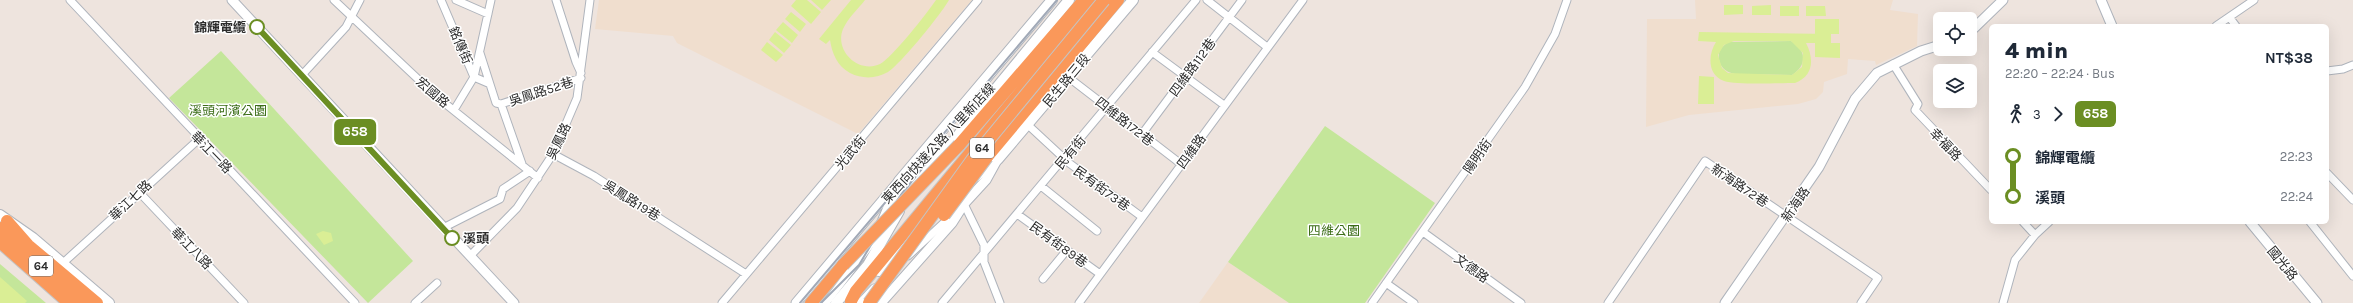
<!DOCTYPE html>
<html lang="en">
<head>
<meta charset="utf-8">
<style>
	body { margin:0; font-family:Karla,"Noto Sans TC",sans-serif; background:#f6f6f7; color:#1f2937; height:100vh; display:flex; flex-direction:column; font-size:15px; white-space:nowrap }
	* { box-sizing:border-box; margin:0 }
	p { font-size:13px; color:#747a83 }
	.icon { flex:none; width:22px; height:22px; fill:none; stroke:currentColor; stroke-width:2; stroke-linecap:round; stroke-linejoin:round }
	.map { position:relative; flex:1; overflow:hidden }
	.side { position:absolute; left:1989px; top:24px; width:340px; height:200px; display:flex; flex-direction:column; background:#fff; border-radius:6px; box-shadow:0 4px 16px #0002 }
	.side>* { flex:none }
	.badge { padding:0 8px; border-radius:6px; font-size:14px; line-height:26px }
	.tools { position:absolute; left:1933px; top:12px; display:grid; gap:8px }
	.tools a { display:grid; place-items:center; width:44px; height:44px; border-radius:6px; background:#fff; box-shadow:0 4px 16px #0002; font-size:20px }
	.map>.badge { position:absolute; translate:-50% -50%; box-shadow:0 0 0 2px #fff }
	.legs { display:flex; align-items:center; gap:6px; height:44px; padding:0 16px; font-size:13px }
	.legs p { margin-inline-start:auto }
	.headline { display:flex; align-items:center; justify-content:space-between; height:68px; padding:0 16px }
	h1 { font-size:22px; font-weight:800; line-height:30px }
	ul { padding:0 16px; list-style:none }
	li { display:flex; align-items:center; gap:14px; height:40px; font-size:15px }
	li i { display:grid; place-items:center; width:6px; height:100%; margin:0 5px; background:currentColor }
	li i::after { content:''; width:10px; height:10px; margin:-5px; border:3px solid; border-radius:50%; background:#fff }
	li p { margin-inline-start:auto }
	li:first-child i { background:linear-gradient(#0000 50%,currentColor 0) }
	li:last-child i { background:linear-gradient(currentColor 50%,#0000 0) }
	.map>svg:first-child { display:block }
	.education { fill:#f0dece }
	.green { fill:#c4e69a }
	.pitch { fill:#daee95; fill-rule:evenodd }
	.lines { fill:none; stroke-linecap:round; stroke-linejoin:round }
	.minor-casing { stroke:#afb4bc; stroke-width:9 }
	.tertiary-casing { stroke:#afb4bc; stroke-width:11 }
	.secondary-casing { stroke:#afb4bc; stroke-width:12 }
	.trunk-casing { stroke:#c4c4c4; stroke-width:14 }
	.minor { stroke:#fff; stroke-width:7 }
	.tertiary { stroke:#fff; stroke-width:9 }
	.secondary { stroke:#fff; stroke-width:10 }
	.trunk { stroke:#fa985a; stroke-width:12 }
	.rail { stroke:#a1a9b7; stroke-width:2 }
	.trunk-bridge-casing { stroke:#c4c4c4; stroke-width:14; stroke-linecap:butt }
	.trunk-bridge { stroke:#fa985a; stroke-width:12 }
	.line-1-casing { stroke:#fff; stroke-width:9 }
	.line-1 { stroke:#6b8e23; stroke-width:6 }
	.stop-1-dot { fill:#fff; stroke:#6b8e23; stroke-width:2 }
	.labels { text-anchor:middle; stroke-width:3; stroke-linejoin:round; paint-order:stroke }
	.shield { fill:#fff; stroke:#6b6b6b; stroke-width:1 }
	.shield-label { font-size:12px; font-weight:bold; fill:#2c2c2c }
	.stop-label { font-size:13px; font-weight:bold; fill:#2c2c2c; stroke:#fff; text-anchor:end }
	.street-label { font-size:13px; fill:#2c2c2c; stroke:#fff }
	.park-label { font-size:13px; fill:#3c6d18; stroke:#fff }
</style>
</head>
<body>
<div class="map">
<svg width="2353" height="303" viewBox="0 0 2353 303">
	<rect width="100%" height="100%" fill="#eee4de"/>
	<path class="education" d="M599 0H972L858 134 677 43 673 36 595 29Z
		M1695 0H1893L1890 10 1918 14 1917 46 1876 65 1875 61 1848 59 1847 74 1824 82 1823 92 1816 99 1798 104 1689 115 1646 127 1647 19H1696Z
		M1228 262 1289 303H1199Z"/>
	<path class="green" d="M1791 41C1807 50 1807 66 1792 75L1735 74C1722 72 1716 62 1720 49L1728 42Z
		M221 51 413 261 368 303 169 98Z
		M1325 126 1435 203 1365 303H1289L1228 262Z
		M0 264 46 303H0Z"/>
	<path class="pitch" d="M796 0H807L821 12 811 24 791 6Z
		M811 0H831L822 10Z
		M851 0H865C858 9 848 18 843 29 834 51 859 74 880 64 892 58 927 13 936 0H949C942 13 900 65 888 72 876 79 862 79 850 73 837 66 832 53 830 40L826 44 819 39Z
		M1724 5H1743V14L1724 15Z
		M1771 5V15H1752V6Z
		M1780 6H1799V16H1780Z
		M1806 6H1825L1826 16H1806Z
		M791 12 806 24 800 32 785 19Z
		M1815 19H1839V34H1815Z
		M783 22 798 35 792 43 776 30Z
		M775 32 791 45 784 53 769 40Z
		M1699 32 1831 34V43H1840V58L1815 57V43H1806C1814 58 1814 76 1795 83 1779 83 1736 85 1724 81 1707 75 1708 54 1716 42L1698 41ZM1734 41H1791L1803 53 1802 67 1792 75 1728 73 1722 68 1718 55 1724 45Z
		M767 42 783 55 776 62 761 50Z
		M1699 76 1714 77V104H1698Z
		M323 231 331 233 333 241 324 245 316 234Z
		M0 277 27 301 25 303H0Z"/>
	<g class="lines">
		<defs>
			<path id="minor" d="M70 0 355 303
				M334 0 437 97 538 178
				M441 0 474 77 488 83
				M456 0 488 14
				M556 0 576 62 581 73
				M1207 0 1267 47
				M2230 18 2236 26
				M2216 26 2254 0
				M1152 52 1224 105
				M480 53 496 103 501 104 522 164
				M1893 64 1918 104 1915 110 1991 190
				M2327 71 2343 69 2353 65
				M302 75 346 27 360 0
				M1068 77 1181 164
				M501 104 581 78
				M454 110 474 77 491 0
				M1028 125 1069 163 1142 217
				M1142 134 1242 0
				M553 154 594 176 746 274
				M2327 173 2353 200
				M1041 186 1097 231
				M139 192 244 303
				M1017 214 1100 274
				M2023 222 2035 235
				M2310 222 2353 276
				M880 224 895 188
				M443 228 500 199 503 189 530 171
				M1423 232 1521 303
				M470 256 517 208 553 154 577 98 590 0
				M908 256 964 204 984 245V262L1000 303
				M63 263 199 139
				M1043 279 1067 250
				M1386 283 1414 303
				M415 303 437 283
				M722 303 978 0
				M826 303 874 240
				M860 303 874 288
				M942 303 1196 0
				M1079 303 1303 0
				M1372 303 1525 87 1555 34 1567 0
				M1608 303 1705 161 1878 278 1861 303
				M2003 303 2015 260 2035 235 2049 222"/>
			<path id="tertiary" d="M232 0 514 303
				M2101 0 2112 26
				M1970 32 2003 0
				M2250 222 2317 303
				M796 303 899 181
				M881 303 952 223 964 204 986 180 997 160
				M1725 303 1819 167 1855 99 1877 73 1921 51 1940 45"/>
			<path id="secondary" d="M945 153 965 126 1069 0
				M975 177 998 159 1133 0
				M899 181 1052 0
				M891 210 913 180 947 142
				M0 215 33 238 109 303
				M879 271 911 237
				M836 303 868 265 899 211"/>
			<path id="trunk" d="M959 145 1084 0
				M987 157 1118 0
				M7 221 28 245 97 303
				M0 228 83 303
				M0 242 69 303
				M851 301 856 291 1095 2
				M811 303 843 265"/>
		</defs>
		<use href="#minor" class="minor-casing"/>
		<use href="#tertiary" class="tertiary-casing"/>
		<use href="#secondary" class="secondary-casing"/>
		<use href="#trunk" class="trunk-casing"/>
		<use href="#minor" class="minor"/>
		<use href="#tertiary" class="tertiary"/>
		<use href="#secondary" class="secondary"/>
		<use href="#trunk" class="trunk"/>
		<path class="rail" d="M800 303 1057 0
			M821 303 859 265 900 196 941 145"/>
		<defs>
			<path id="trunk-bridge" d="M944 215 987 157
				M843 265 959 145
				M869 303 972 160 1104 0"/>
		</defs>
		<use href="#trunk-bridge" class="trunk-bridge-casing"/>
		<use href="#trunk-bridge" class="trunk-bridge"/>
	</g>
	<g class="lines">
		<defs>
			<path id="line-1" d="M257 27 452 238"/>
		</defs>
		<use href="#line-1" class="line-1-casing"/>
		<use href="#line-1" class="line-1"/>
	</g>
	<g class="stop-1-dot">
		<circle cx="257" cy="27" r="7"/>
		<circle cx="452" cy="238" r="7"/>
	</g>
	<g class="labels">
		<g class="shield">
			<rect x="970" y="138" width="24" height="20" rx="3"/>
			<rect x="29" y="256" width="24" height="20" rx="3"/>
		</g>
		<g class="shield-label">
			<text x="982" y="152">64</text>
			<text x="41" y="270">64</text>
		</g>
		<g class="stop-label">
			<text x="246" y="32">錦輝電纜</text>
			<text x="463" y="243" text-anchor="start">溪頭</text>
		</g>
		<g class="street-label">
			<text transform="translate(461 45) rotate(67)" y="5">銘傳街</text>
			<text transform="translate(1192 67) rotate(-54)" y="5">四維路112巷</text>
			<text transform="translate(1066 80) rotate(-50)" y="5">民生路三段</text>
			<text transform="translate(541 91) rotate(-18)" y="5">吳鳳路52巷</text>
			<text transform="translate(433 92) rotate(41)" y="5">宏國路</text>
			<text transform="translate(1125 121) rotate(38)" y="5">四維路172巷</text>
			<text transform="translate(558 141) rotate(-64)" y="5">吳鳳路</text>
			<text transform="translate(938 143) rotate(-47)" y="5">東西向快速公路 八里新店線</text>
			<text transform="translate(1946 144) rotate(46)" y="5">幸福路</text>
			<text transform="translate(1191 151) rotate(-54)" y="5">四維路</text>
			<text transform="translate(212 152) rotate(46)" y="5">華江一路</text>
			<text transform="translate(850 152) rotate(-50)" y="5">光武街</text>
			<text transform="translate(1070 152) rotate(-50)" y="5">民有街</text>
			<text transform="translate(1477 156) rotate(-55)" y="5">陽明街</text>
			<text transform="translate(1740 185) rotate(34)" y="5">新海路72巷</text>
			<text transform="translate(1102 188) rotate(36)" y="5">民有街73巷</text>
			<text transform="translate(130 200) rotate(-43)" y="5">華江七路</text>
			<text transform="translate(632 200) rotate(32)" y="5">吳鳳路19巷</text>
			<text transform="translate(1795 204) rotate(-56)" y="5">新海路</text>
			<text transform="translate(1059 244) rotate(36)" y="5">民有街89巷</text>
			<text transform="translate(192 248) rotate(46)" y="5">華江八路</text>
			<text transform="translate(2283 263) rotate(51)" y="5">國光路</text>
			<text transform="translate(1472 268) rotate(36)" y="5">文德路</text>
		</g>
		<g class="park-label">
			<text x="228" y="115">溪頭河濱公園</text>
			<text x="1334" y="235">四維公園</text>
		</g>
	</g>
</svg>
<div class="tools">
<a><svg class="icon" aria-label="locate" viewBox="0 0 24 24"><circle cx="12" cy="12" r="6"/><path d="M12 2v4M12 18v4M2 12h4M18 12h4"/></svg></a>
<a><svg class="icon" aria-label="layers" viewBox="0 0 24 24"><path d="M12 4l9 5-9 5-9-5zM3 14l9 5 9-5"/></svg></a>
</div>
<b class="badge" style="left:355px;top:132px;background:#6b8e23;color:#fff">658</b>
<section class="side">
<div class="headline"><div><h1>4 min</h1><p>22:20 – 22:24 · Bus</p></div><b>NT$38</b></div>
<div class="legs"><svg class="icon" aria-label="walk" viewBox="0 0 24 24"><circle cx="13" cy="4" r="2"/><path d="M13 8l-2 6 4 7M11 14l-3 7M7 12l3-4h3l4 4"/></svg>3<svg class="icon" aria-label="forward" viewBox="0 0 24 24"><path d="M9 5l7 7-7 7"/></svg><b class="badge" style="background:#6b8e23;color:#fff">658</b></div>
<ul>
<li><i style="color:#6b8e23"></i><b>錦輝電纜</b><p>22:23</p></li>
<li><i style="color:#6b8e23"></i><b>溪頭</b><p>22:24</p></li>
</ul>
</section>
</div>
</body>
</html>
